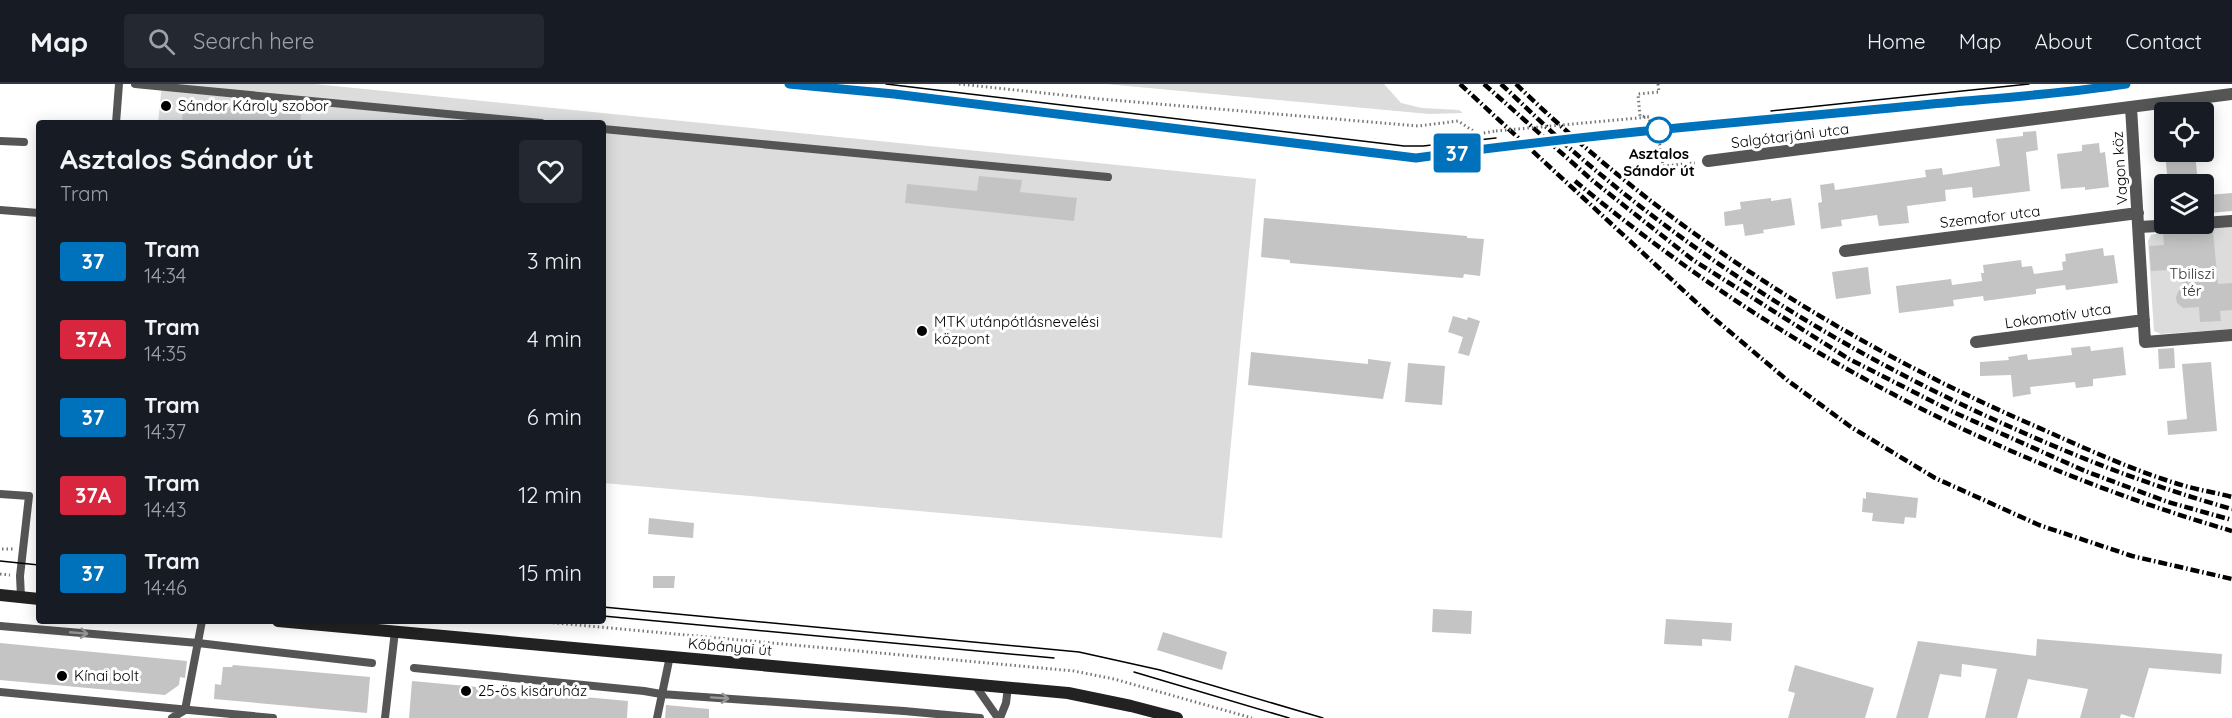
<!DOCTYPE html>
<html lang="en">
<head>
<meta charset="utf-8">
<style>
	body { margin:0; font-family:Quicksand,sans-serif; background:#242831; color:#f1f3f6; height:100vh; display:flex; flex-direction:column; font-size:22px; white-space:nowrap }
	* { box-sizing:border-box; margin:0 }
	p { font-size:20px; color:#9ea1a6 }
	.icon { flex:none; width:33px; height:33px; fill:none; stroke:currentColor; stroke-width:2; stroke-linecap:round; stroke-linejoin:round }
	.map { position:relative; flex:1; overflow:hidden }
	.panel { position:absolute; left:36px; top:36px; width:570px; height:504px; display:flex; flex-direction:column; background:#171b24; border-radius:6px; box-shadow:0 3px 15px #0003 }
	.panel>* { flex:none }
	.badge { padding:0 12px; border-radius:4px; font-size:21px; line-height:39px }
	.buttons { position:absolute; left:2154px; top:18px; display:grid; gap:12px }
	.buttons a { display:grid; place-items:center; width:60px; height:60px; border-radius:6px; background:#171b24; box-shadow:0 3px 15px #0003; font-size:30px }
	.map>.badge { position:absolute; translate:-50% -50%; box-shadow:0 0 0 3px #fff }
	.round { display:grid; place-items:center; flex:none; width:63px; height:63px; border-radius:6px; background:#242831 }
	.headline { display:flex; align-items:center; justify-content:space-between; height:102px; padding:0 24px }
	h1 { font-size:28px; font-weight:700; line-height:45px }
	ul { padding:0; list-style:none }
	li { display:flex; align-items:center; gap:18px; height:78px; padding:0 24px }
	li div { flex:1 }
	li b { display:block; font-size:22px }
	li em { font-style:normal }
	li .badge { min-width:66px; font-weight:700; text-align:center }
	header { display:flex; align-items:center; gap:36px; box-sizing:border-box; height:84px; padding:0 30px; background:#171b24; border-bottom:2px solid #363941 }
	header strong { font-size:28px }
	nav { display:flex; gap:33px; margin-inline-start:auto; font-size:21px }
	.search { width:420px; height:54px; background:#242831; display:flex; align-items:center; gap:15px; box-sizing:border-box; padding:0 21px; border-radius:6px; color:#9ea1a6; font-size:22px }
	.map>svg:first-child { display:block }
	.green { fill:#dcdcdc }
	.building { fill:#c4c4c4 }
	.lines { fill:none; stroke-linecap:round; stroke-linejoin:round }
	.path { stroke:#777; stroke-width:3; stroke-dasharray:1.5 3; stroke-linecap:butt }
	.lane { stroke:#555; stroke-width:8 }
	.street { stroke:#555; stroke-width:12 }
	.secondary { stroke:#222; stroke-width:12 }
	.tram { stroke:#000; stroke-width:1.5 }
	.rail { stroke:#000; stroke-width:4.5; stroke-dasharray:9 3 1.5 3; stroke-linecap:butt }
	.path-bridge { stroke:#777; stroke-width:3; stroke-dasharray:1.5 3; stroke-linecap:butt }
	.oneway { stroke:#999 }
	.line-casing { stroke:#fff; stroke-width:14 }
	.line { stroke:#0072bc; stroke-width:9 }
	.poi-dot { fill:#000; stroke:#fff; stroke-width:2 }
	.stop-dot { fill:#fff; stroke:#0072bc; stroke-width:3 }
	.labels { text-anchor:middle; stroke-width:6; stroke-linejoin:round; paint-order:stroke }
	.poi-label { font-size:15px; fill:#000; stroke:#fff; text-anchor:start }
	.street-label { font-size:15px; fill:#000; stroke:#fff }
	.stop-label { font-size:15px; font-weight:bold; fill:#000; stroke:#fff }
	.park-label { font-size:15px; fill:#333; stroke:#fff }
</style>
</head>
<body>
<header>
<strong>Map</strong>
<div class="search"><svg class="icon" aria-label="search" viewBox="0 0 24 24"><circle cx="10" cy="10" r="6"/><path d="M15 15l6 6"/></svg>Search here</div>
<nav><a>Home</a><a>Map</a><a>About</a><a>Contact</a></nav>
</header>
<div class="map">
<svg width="2232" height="634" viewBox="0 0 2232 634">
	<rect width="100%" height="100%" fill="#fff"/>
	<path class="green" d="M162 0H315L1256 95 1222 454 603 399V39H158Z
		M1106 0H1384L1401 19 1422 24 1459 26 1463 29 1429 30Z
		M2232 143V245L2161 250 2154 247 2148 157 2151 151 2163 148Z"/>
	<path class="building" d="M183 20 301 30 300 39H182Z
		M2036 47 2038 66 2026 68 2030 107 1973 114 1972 103 1945 106 1946 117 1907 122 1909 139 1879 142 1877 131 1841 136 1842 142 1821 145 1818 119 1822 118 1820 101 1834 99 1835 106 1926 93 1925 86 1942 84 1943 91 2000 82 1996 55 2023 52V48Z
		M2099 59 2100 69 2105 68 2109 103 2085 106V103L2061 105 2057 70 2082 67V61Z
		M2165 68 2195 69 2198 100H2168Z
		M979 92 1022 96 1020 108 1077 114 1074 137 905 119 907 100 977 107Z
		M2232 109V127L2210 129 2208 111Z
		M1771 114V117L1791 114 1795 141 1763 146 1764 149 1745 152 1743 140 1725 142 1724 128 1741 125 1740 118Z
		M1264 134 1467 152V154L1484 155 1480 192 1464 190 1463 194 1290 179V176L1261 173Z
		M2200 146 2213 147 2218 200 2232 199V226L2220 227 2221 237 2200 238 2199 223 2183 224 2177 219 2176 213 2188 185 2151 187 2149 162 2164 161 2163 150 2194 148Z
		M2103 164 2104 172 2114 171 2118 199 2066 206 2065 201 2036 205V210L1984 217 1983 212 1953 216 1954 222 1899 229 1896 202 1951 195 1952 201 1982 197 1981 189H1984L1983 181 2021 176 2022 183 2032 182 2034 190 2063 186 2062 178 2066 177 2065 170Z
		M1868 183 1871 210 1836 215 1832 188Z
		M1453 232 1467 236 1468 233 1480 237 1469 272 1458 269 1463 253 1448 248Z
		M2090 262 2091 267 2123 263 2126 291 2093 295V302L2076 304 2075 298 2030 303 2031 310 2013 313 2011 291 1980 292V278L2009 276 2008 273 2027 270 2028 276 2072 271 2071 264Z
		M2174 264 2175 284 2159 285 2158 265Z
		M1251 268 1368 280V275L1391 278 1383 315 1248 301Z
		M2211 278 2217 347 2168 351 2167 337 2187 335 2182 280Z
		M1408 279 1445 282 1442 321 1405 318Z
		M1866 408 1918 414 1916 434 1905 433 1904 440 1872 437 1873 429 1862 428 1863 414 1866 415Z
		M649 434 694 439 693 454 648 450Z
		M653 492H675L674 504H653Z
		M1433 525 1472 527 1471 550 1432 548Z
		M1666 535 1732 539 1731 557 1702 555V562L1664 560Z
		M1163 548 1227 568 1222 586 1157 566Z
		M2037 555 2222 570 2221 590 2149 584 2134 634 2121 630 2120 634H2080L2088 605 2028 595 2017 634H1985L1997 585 1962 580 1961 593 1940 590 1928 634H1896L1918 557 2036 572Z
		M0 559 187 577 185 594 180 593 179 601 165 611 0 596Z
		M233 581 370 593 367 629 214 615 215 600 221 601 223 583H232Z
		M1795 581 1874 604 1865 634H1788L1795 609 1788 607Z
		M412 597 628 617 627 634H409Z
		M666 621 709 625V634H665Z"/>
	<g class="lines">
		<path class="path" d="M959 0 1100 15 1418 42 1458 37 1478 50 1496 47
			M1658 0 1659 8 1638 10 1640 32 1649 33 1653 53 1660 61 1663 82 1695 79
			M2 465H13
			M0 490 10 491
			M535 537 1074 587 1114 595 1252 634"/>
		<path class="lane" d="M135 0 541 39
			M116 39 119 0
			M603 45 1108 93
			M0 57 24 58
			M0 126 39 129
			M0 410 29 412 20 492 21 513
			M0 542 198 559 372 579
			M414 584 644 607 661 610 904 627 980 634
			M975 601 998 634
			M0 608 273 634
			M172 634 185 626 202 537
			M385 634 395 547
			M657 634 670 572
			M1000 634 1006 619 1008 603"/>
		<path class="street" d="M2131 23 2145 258 2232 251
			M1708 77 2232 10
			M2204 139 2232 137
			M2139 143 2194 140
			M1845 167 2138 129
			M1976 258 2144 236"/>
		<path class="secondary" d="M0 511 39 515
			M278 537 1068 609 1131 622 1177 634"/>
		<path class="tram" d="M789 0 894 10 1416 74C1590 49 1766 37 1941 19 2002 13 2065 9 2126 0
			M886 0 1404 62H1423L1496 54
			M1771 27 2029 0
			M0 477 39 481
			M603 523 1079 568 1160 586 1323 634
			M603 532 1054 574
			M1134 588 1289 634"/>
		<path class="rail" d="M1460 0 1710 231 1787 296 1851 343 1935 394 2039 441 2132 472 2232 495
			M1484 0 1593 97 1693 176 1849 275 1951 327 2085 387 2168 418 2232 436
			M1501 0C1530 27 1558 55 1588 80 1717 189 1861 277 2015 345 2086 377 2157 404 2232 425
			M1516 0C1664 144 1839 256 2028 339 2076 360 2124 383 2175 399 2193 405 2213 408 2232 413
			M1575 97C1770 259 1989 376 2232 447"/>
		<path class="path-bridge" d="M1496 47 1649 33"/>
	</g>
	<defs><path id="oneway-shaft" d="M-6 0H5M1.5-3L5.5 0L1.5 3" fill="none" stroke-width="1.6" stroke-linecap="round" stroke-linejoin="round" transform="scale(1.5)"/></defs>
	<g class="oneway">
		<use href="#oneway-shaft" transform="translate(79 549) rotate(5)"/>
		<use href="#oneway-shaft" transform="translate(720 614) rotate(4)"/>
	</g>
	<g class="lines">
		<defs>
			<path id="line" d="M789 0 894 10 1416 74C1587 50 1760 37 1932 20 1997 14 2062 10 2126 0"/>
		</defs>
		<use href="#line" class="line-casing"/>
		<use href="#line" class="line"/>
	</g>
	<g class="poi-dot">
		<circle cx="166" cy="22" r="6"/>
		<circle cx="922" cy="247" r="6"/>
		<circle cx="62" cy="592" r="6"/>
		<circle cx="466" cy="607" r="6"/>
	</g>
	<circle class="stop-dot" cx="1659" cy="46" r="12"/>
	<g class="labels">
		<g class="poi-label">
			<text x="178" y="27">Sándor Károly szobor</text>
			<text x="934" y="243">MTK utánpótlásnevelési<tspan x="934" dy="17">központ</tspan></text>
			<text x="74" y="597">Kínai bolt</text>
			<text x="478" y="612">25-ös kisáruház</text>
		</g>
		<g class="street-label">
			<text transform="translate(1790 52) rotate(-7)" y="5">Salgótarjáni utca</text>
			<text transform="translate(2120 84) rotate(-94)" y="5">Vagon köz</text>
			<text transform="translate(1990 133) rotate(-7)" y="5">Szemafor utca</text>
			<text transform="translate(2058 232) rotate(-8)" y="5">Lokomotív utca</text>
			<text transform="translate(730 563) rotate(5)" y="5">Kőbányai út</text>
		</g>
		<g class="stop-label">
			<text x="1659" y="75">Asztalos<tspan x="1659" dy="17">Sándor út</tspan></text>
		</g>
		<g class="park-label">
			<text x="2192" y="195">Tbiliszi<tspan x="2192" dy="17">tér</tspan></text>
		</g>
	</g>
</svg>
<div class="buttons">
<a><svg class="icon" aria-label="locate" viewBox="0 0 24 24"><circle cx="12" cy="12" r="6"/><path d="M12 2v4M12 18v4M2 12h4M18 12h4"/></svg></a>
<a><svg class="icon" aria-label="layers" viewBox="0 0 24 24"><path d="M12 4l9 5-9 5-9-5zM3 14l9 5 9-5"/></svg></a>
</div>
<b class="badge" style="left:1457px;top:69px;background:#0072bc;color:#fff">37</b>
<section class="panel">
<div class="headline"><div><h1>Asztalos Sándor út</h1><p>Tram</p></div><a class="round"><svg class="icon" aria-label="heart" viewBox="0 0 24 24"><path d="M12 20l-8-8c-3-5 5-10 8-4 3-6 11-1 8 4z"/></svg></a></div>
<ul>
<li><span class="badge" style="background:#0072bc;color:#fff">37</span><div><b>Tram</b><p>14:34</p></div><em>3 min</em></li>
<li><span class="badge" style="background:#d7263d;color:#fff">37A</span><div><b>Tram</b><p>14:35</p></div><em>4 min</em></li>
<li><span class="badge" style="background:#0072bc;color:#fff">37</span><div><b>Tram</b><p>14:37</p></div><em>6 min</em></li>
<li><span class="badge" style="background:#d7263d;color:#fff">37A</span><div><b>Tram</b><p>14:43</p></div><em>12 min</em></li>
<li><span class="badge" style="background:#0072bc;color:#fff">37</span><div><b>Tram</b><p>14:46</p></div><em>15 min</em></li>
</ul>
</section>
</div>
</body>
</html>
